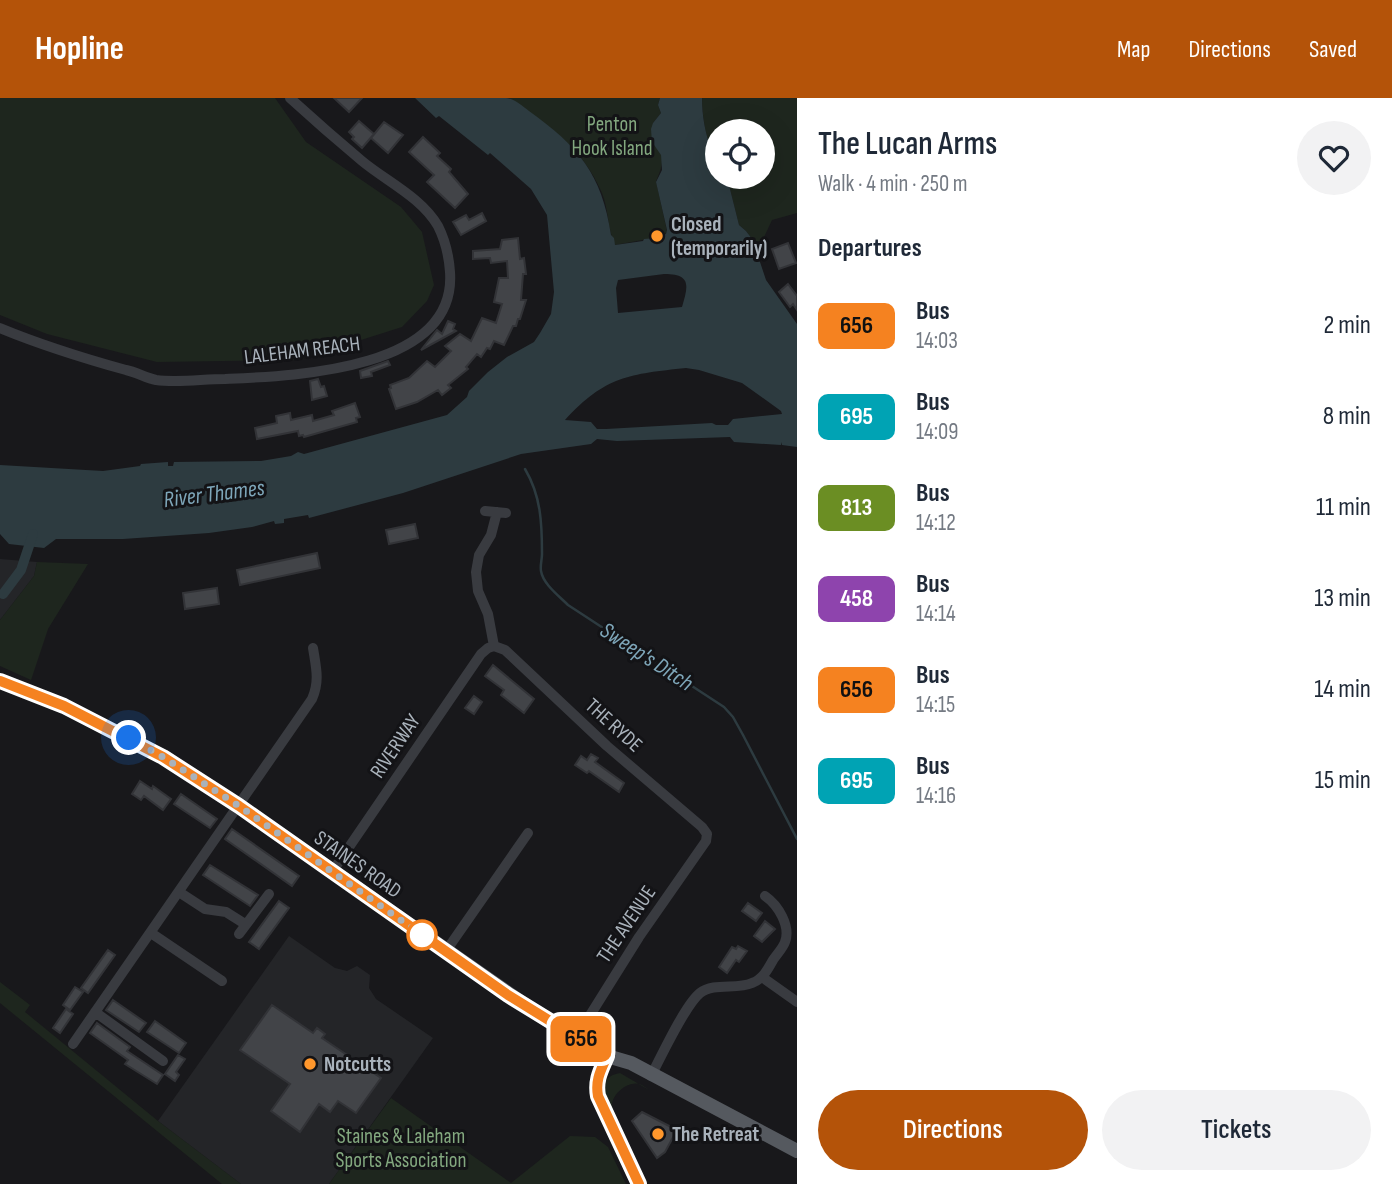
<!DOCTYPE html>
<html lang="en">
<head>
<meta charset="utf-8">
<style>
	body { margin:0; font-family:"Sofia Sans Condensed",sans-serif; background:#f2f2f3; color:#1f2937; height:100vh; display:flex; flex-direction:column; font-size:26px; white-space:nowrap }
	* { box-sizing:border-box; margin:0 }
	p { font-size:23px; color:#747a83 }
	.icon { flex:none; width:38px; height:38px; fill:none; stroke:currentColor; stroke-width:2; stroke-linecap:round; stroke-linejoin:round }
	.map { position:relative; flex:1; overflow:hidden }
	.side { display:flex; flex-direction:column; background:#fff; width:595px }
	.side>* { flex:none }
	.badge { padding:0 14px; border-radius:10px; font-size:24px; line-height:46px }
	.buttons { position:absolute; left:705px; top:21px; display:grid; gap:14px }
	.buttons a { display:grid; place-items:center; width:70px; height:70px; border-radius:50%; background:#fff; box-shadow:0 7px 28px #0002; font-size:35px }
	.you { position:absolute; width:35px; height:35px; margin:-18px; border:5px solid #fff; border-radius:50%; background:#1a73e8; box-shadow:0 0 0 10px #1a73e833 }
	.map>.badge { position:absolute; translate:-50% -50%; box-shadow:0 0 0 4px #fff }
	h2 { padding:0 21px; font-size:26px; line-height:63px }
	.round { display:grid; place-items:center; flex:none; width:74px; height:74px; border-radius:37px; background:#f2f2f3 }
	.overview { display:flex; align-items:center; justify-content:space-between; height:119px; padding:0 21px }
	h1 { font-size:33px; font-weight:600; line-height:52px }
	.primary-button { display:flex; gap:14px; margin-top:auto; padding:14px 21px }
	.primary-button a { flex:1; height:80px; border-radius:42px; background:#b45309; color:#fff; font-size:28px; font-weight:600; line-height:80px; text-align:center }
	.primary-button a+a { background:#f2f2f3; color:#1f2937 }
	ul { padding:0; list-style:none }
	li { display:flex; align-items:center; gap:21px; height:91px; padding:0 21px }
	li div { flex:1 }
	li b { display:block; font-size:26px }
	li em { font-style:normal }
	li .badge { min-width:77px; font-weight:700; text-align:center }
	header { display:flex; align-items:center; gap:42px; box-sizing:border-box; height:98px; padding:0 35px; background:#b45309; color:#fff }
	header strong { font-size:33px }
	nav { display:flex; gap:38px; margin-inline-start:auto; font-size:24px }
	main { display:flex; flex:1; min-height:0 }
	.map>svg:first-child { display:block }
	.built { fill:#242528 }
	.green { fill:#1e261e }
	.water { fill:#2d3b40; fill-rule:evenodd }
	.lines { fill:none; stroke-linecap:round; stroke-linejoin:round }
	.stream { stroke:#2d3b40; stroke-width:2.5 }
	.canal { stroke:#2d3b40; stroke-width:10 }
	.building { fill:#424448; stroke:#323337; stroke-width:2 }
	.minor { stroke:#393b40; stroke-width:10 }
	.major { stroke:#55595f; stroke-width:14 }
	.line-casing { stroke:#fff; stroke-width:16 }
	.line { stroke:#f58220; stroke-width:10 }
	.walk { stroke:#a9b2bb; stroke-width:7; stroke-dasharray:0 12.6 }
	.poi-dot { fill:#ff972c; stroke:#131316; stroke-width:2.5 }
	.stop-dot { fill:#fff; stroke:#f58220; stroke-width:3.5 }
	.labels { text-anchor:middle; stroke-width:6; stroke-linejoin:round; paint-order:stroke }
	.park-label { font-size:21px; fill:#83a87f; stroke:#131316 }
	.poi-label { font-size:21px; font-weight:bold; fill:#a9b2bb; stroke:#131316; text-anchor:start }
	.street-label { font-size:21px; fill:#a9b2bb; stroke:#131316 }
	.water-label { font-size:23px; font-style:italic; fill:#7ea6b9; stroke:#131316 }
</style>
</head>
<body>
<header>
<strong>Hopline</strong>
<nav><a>Map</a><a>Directions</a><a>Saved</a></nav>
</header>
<main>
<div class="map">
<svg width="797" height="1086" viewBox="0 0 797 1086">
	<rect width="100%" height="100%" fill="#18181b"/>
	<path class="built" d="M0 461 37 464 34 478 0 522Z
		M289 838 335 870 347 873 357 868 370 877 369 890 376 901 433 940 329 1086H241L158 1023Z"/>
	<path class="green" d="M0 0H275L306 44 401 109 422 134 434 187 427 203 402 229 298 262 157 264 47 236 0 217Z
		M509 0H660L658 7 661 15 653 25 655 48C667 57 661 72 656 83L667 133 664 138 615 147C607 130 609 112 602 95 582 48 548 28 509 0Z
		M702 0H797V115L772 122 759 150 746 133 739 127 728 83 725 79H763V33H718L717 66C707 45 702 23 702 0Z
		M37 464 88 466 48 531 31 582 0 568V522L34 478Z
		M0 884 30 907 25 914 158 1023 241 1086H222L0 905Z
		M620 975 649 992C646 990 643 987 639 986 627 983 611 997 612 1009 614 1018 620 1027 624 1035L620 1037C613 1020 587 980 620 975Z
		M391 1000 511 1085 570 1038 595 1039 608 1049 626 1086H329Z"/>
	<path class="water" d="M415 0C444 0 477 0 506 0 515 1 522 8 529 13 578 48 602 76 611 137L614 140 615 147 643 143 644 141 655 140 666 136 667 132 656 84 662 72 661 57 652 44 651 31 653 25 661 15 658 7 660 0H702C702 18 705 34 711 51 714 62 718 68 718 79H725L728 83 739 127 746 133 759 150 758 158 766 182 797 226V349L782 347 781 344V347L734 344 730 339 617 343 597 341 591 346 521 356 403 395 309 420 308 417 284 421V425L275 426 274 423 252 429 209 435 123 441H56L44 450 9 446 0 436V367L103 373 140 368 141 366 168 364V368H173L174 364 261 363 291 358 298 354 304 356 447 317 467 299 469 293 488 274 507 259 534 244 540 235 551 216 554 194 547 117 531 91 490 55 488 57 439 18 436 20ZM664 176C692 176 688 188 682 209L618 215 616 190 618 182ZM686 270 699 272 742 285 781 313 782 316 733 321 728 327H716L712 325 606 331H597L591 324 565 322C605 278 630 276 686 270Z"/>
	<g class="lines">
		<path class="stream" d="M525 371C541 398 542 425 542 456 542 461 540 468 541 473 543 486 559 498 568 507L724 609 733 619 743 637 797 741"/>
		<path class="canal" d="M3 496 21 472 33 436"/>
	</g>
	<path class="building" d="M334 0H362L349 14Z
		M359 23 374 36 362 50 352 41 354 39 349 34Z
		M384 24 403 37 388 55 371 40Z
		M423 39 440 55 437 58 451 71 449 74 468 96 455 110 427 84 434 77 409 54Z
		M482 115 486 123 461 137 453 124 466 117 469 122Z
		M518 140 520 161 524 160 526 176H523L521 202H526L520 221H518L516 228H513L504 247 494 243 490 251 487 250 481 259 477 256 466 269 468 271 448 287 451 290 442 297 438 292 417 304 396 311 389 291 391 290 390 287 409 280 427 263 435 269 451 253 445 248 460 236 471 243 482 220 496 225 502 206 494 204 499 180H508L507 163 491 165 490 160 473 161V153L500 151 502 142Z
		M788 145 796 165 779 171 772 151Z
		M788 186 797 198V212L793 206 790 209 779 194Z
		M448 223 455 226 453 231 456 233 421 252 437 232 442 236Z
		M388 263 390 267 371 274 372 278 361 280 360 273Z
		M318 281 321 289 324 288 327 298 312 302 310 283Z
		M355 305 360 319 356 320 357 324 304 339 303 337 299 338 298 333 257 341 255 330 277 325 276 318 290 315 291 322 312 317 313 323 334 317 332 313Z
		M415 426 418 440 389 446 386 432Z
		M317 455 320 470 240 487 237 472Z
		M217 490 219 506 185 511 183 495Z
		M493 567 534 601 524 615 501 597 504 592 485 578Z
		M474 598 482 604 474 616 465 610Z
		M591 656 598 660 595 664 624 685 619 694 589 673 587 675 575 667 581 658 587 662Z
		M140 683 152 691 153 688 171 701 163 712 144 698 141 702 132 696Z
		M181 696 217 721 210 730 174 706Z
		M232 731 299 778 292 788 225 741Z
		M210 767 258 797 250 808 203 777Z
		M279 803 289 810 259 851 249 844Z
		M748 805 762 815 756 823 742 813Z
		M765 823 775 831 762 844 754 838Z
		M738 848 747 853 739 864 736 862 727 875 719 869 732 849 736 851Z
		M108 852 115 857 88 895 81 890Z
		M75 889 83 894 70 912 63 907Z
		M113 902 146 925 139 934 106 912Z
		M272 907 313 935 317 930 325 936 322 940 381 980 356 1015 338 1003 330 1014 319 1006 300 1034 271 1013 290 986 240 952Z
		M66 911 73 916 60 935 53 930Z
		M155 923 186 945 179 955 147 934Z
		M97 925 130 949 127 953 163 977 157 986 125 966 128 962 90 935Z
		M178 957 185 961 176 974 179 977 175 983 165 976Z
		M642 1014 677 1032 665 1054 657 1060 632 1023Z"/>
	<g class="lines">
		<path class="minor" d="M0 230C41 247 83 260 126 272 136 274 146 280 156 282 178 285 203 281 225 281 292 278 457 273 450 174 449 159 445 142 438 128 421 99 386 83 362 63 337 42 313 21 290 0
			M485 413 506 415
			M494 548 505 552 607 648 702 729 707 736 706 743 639 839 577 938
			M494 548 488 516 478 493 476 474 479 457 491 437 497 414
			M332 774 481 556 488 550 494 548
			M179 794 205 811 226 814 245 826
			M151 835 222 883
			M239 836 269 796
			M446 853 528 735
			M762 879 797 904
			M95 914 163 963
			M73 946 312 601C320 583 316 569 313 550
			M607 958C601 972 595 982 598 998L639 1086
			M651 978C661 959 685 907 700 895 714 884 737 892 752 885 763 881 768 871 773 862 777 856 783 850 785 844 791 828 778 807 765 798"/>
		<path class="major" d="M0 583 63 608 163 659 239 708 547 922 607 958 631 965 797 1053"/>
	</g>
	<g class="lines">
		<defs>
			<path id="line" d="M0 583 64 608 163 659 239 708 508 897 607 958C601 972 595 982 598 998L639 1086"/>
		</defs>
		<use href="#line" class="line-casing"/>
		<use href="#line" class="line"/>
		<path class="walk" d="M129 640 163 659 239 708 422 837"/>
	</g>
	<g class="poi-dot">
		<circle cx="657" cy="138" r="7"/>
		<circle cx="310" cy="966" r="7"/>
		<circle cx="658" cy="1036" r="7"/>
	</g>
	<circle class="stop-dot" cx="422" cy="837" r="14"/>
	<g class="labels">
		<g class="park-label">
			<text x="612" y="33">Penton<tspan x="612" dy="24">Hook Island</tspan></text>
			<text x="401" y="1045">Staines &amp; Laleham<tspan x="401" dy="24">Sports Association</tspan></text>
		</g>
		<g class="poi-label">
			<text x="671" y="133">Closed<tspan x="671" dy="24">(temporarily)</tspan></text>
			<text x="324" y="973">Notcutts</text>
			<text x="672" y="1043">The Retreat</text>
		</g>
		<g class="street-label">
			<text transform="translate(302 252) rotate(-7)" y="7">LALEHAM REACH</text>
			<text transform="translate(614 627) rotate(42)" y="7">THE RYDE</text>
			<text transform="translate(395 648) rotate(-56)" y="7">RIVERWAY</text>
			<text transform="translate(358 766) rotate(35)" y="7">STAINES ROAD</text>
			<text transform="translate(626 826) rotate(-56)" y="7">THE AVENUE</text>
		</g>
		<g class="water-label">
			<text transform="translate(214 395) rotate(-7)" y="8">River Thames</text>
			<text transform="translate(647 558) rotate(33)" y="8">Sweep's Ditch</text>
		</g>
	</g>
</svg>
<div class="buttons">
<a><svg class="icon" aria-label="locate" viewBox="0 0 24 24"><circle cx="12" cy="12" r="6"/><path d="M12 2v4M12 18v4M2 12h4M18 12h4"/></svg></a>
</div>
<div class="you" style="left:129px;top:640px"></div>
<b class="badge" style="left:581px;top:941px;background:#f58220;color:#111">656</b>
</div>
<section class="side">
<div class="overview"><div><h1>The Lucan Arms</h1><p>Walk · 4 min · 250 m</p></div><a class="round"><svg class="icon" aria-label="heart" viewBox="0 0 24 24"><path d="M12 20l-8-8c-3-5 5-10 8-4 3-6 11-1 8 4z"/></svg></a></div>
<h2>Departures</h2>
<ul>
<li><span class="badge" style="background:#f58220;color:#111">656</span><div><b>Bus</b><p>14:03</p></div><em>2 min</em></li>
<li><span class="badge" style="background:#00a3b4;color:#fff">695</span><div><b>Bus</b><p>14:09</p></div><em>8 min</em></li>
<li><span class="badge" style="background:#6b8e23;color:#fff">813</span><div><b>Bus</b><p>14:12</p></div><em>11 min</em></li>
<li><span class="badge" style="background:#8e44ad;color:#fff">458</span><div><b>Bus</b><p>14:14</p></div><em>13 min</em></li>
<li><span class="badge" style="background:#f58220;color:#111">656</span><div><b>Bus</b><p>14:15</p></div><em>14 min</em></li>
<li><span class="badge" style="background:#00a3b4;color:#fff">695</span><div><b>Bus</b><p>14:16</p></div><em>15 min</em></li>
</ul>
<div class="primary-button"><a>Directions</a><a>Tickets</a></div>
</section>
</main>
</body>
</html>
